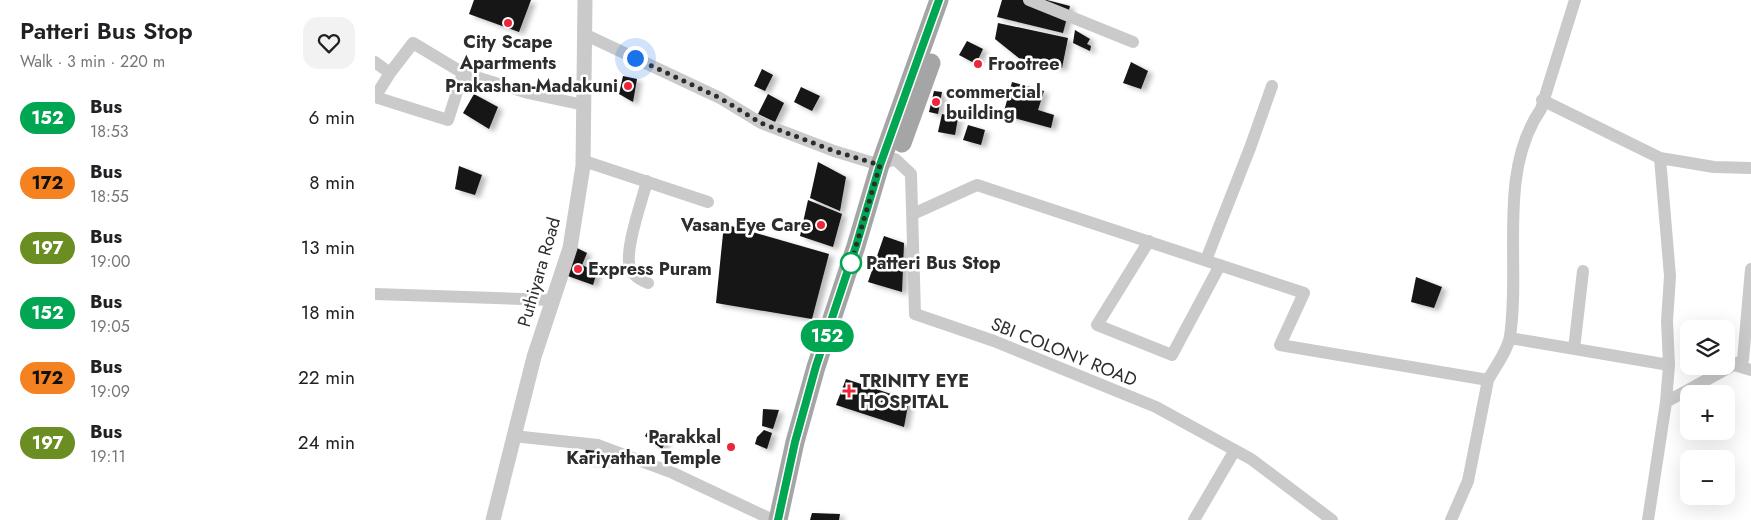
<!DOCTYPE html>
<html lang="en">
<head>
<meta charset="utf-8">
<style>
	body { margin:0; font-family:Jost,sans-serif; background:#f2f2f2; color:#202124; height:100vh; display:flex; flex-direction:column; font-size:19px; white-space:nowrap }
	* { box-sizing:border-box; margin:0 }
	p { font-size:16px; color:#757577 }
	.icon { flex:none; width:28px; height:28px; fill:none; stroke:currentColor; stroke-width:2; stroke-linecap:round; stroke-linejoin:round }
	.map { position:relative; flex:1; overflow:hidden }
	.sheet { display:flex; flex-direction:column; background:#fff; width:375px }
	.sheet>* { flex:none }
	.badge { padding:0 10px; border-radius:16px; font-size:18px; line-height:32px }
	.fabs { position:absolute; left:1305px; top:320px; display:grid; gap:10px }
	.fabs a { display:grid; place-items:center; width:55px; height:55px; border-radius:10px; background:#fff; box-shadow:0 5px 20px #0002; font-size:25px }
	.you { position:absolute; width:25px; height:25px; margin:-12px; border:4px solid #fff; border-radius:50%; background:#1a73e8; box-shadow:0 0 0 8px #1a73e833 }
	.map>.badge { position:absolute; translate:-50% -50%; box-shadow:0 0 0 2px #fff }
	.round { display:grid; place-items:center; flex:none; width:52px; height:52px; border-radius:15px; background:#f2f2f2 }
	.headline { display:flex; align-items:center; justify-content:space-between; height:85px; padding:0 20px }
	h1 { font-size:24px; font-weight:600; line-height:38px }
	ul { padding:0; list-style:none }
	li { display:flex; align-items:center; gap:15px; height:65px; padding:0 20px }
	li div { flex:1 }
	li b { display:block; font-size:19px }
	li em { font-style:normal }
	li .badge { min-width:55px; font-weight:700; text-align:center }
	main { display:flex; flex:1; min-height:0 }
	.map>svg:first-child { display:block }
	.building { fill:#141414; filter:url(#shadow) }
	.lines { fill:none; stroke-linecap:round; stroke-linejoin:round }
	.minor { stroke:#cacaca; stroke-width:12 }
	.tertiary { stroke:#cacaca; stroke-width:15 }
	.primary { stroke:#a5a5a5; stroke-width:19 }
	.line-casing { stroke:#fff; stroke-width:11 }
	.line { stroke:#00a651; stroke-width:8 }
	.walk { stroke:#2d2d2d; stroke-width:5; stroke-dasharray:0 9 }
	.poi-dot { fill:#ed2639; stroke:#fff; stroke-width:2 }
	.stop-dot { fill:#fff; stroke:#00a651; stroke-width:2.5 }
	.labels { text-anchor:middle; stroke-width:5; stroke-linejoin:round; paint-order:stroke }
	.poi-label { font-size:18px; font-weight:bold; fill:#2d2d2d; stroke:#fff; text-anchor:start }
	.stop-label { font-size:18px; font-weight:bold; fill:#2d2d2d; stroke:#fff; text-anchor:start }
	.street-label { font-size:18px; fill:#2d2d2d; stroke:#fff }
</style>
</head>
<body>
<main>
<section class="sheet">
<div class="headline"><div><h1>Patteri Bus Stop</h1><p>Walk · 3 min · 220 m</p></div><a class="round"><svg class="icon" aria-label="heart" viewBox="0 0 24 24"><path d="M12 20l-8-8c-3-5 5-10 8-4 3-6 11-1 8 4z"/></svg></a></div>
<ul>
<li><span class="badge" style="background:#00a651;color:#fff">152</span><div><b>Bus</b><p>18:53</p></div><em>6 min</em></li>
<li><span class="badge" style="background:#f58220;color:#111">172</span><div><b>Bus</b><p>18:55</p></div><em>8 min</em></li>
<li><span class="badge" style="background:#6b8e23;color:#fff">197</span><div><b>Bus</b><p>19:00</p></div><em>13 min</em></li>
<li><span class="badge" style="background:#00a651;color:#fff">152</span><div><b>Bus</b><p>19:05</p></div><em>18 min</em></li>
<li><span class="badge" style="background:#f58220;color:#111">172</span><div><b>Bus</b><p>19:09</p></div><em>22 min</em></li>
<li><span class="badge" style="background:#6b8e23;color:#fff">197</span><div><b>Bus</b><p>19:11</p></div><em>24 min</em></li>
</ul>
</section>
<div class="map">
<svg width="1376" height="520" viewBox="0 0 1376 520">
	<defs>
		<filter id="shadow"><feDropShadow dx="5" dy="3" stdDeviation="2.5" flood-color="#0004"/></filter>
	</defs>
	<rect width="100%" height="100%" fill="#fff"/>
	<path class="building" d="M99 0H156L144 32 94 14Z
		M627 0H672L695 6 688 33 622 17Z
		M623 23 693 38 687 68 645 59 620 39Z
		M700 30 715 39 712 44 716 46 715 51 698 43Z
		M592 41 608 49 601 64 584 55Z
		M756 62 773 71 766 89 748 83Z
		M387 69 398 75 390 91 379 86Z
		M248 76 262 79 258 102 244 94Z
		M637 82 669 91 663 110 679 115 676 128 628 115Z
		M426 87 445 96 437 111 419 102Z
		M559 91 567 92 563 114 554 112Z
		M99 94 123 107 114 129 88 113Z
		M393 94 409 103 400 122 383 114Z
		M567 114 583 118 580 135 563 132Z
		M593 125 610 130 606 145 588 140Z
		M443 162 471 177 465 211 435 198Z
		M84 166 107 175 100 195 80 189Z
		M433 200 467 214 458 247 425 236Z
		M349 224 454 254 437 319 341 303Z
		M509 236 529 243 527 292 493 282Z
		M198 246 212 253 207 265 222 272 218 285 190 275Z
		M1041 277 1067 287 1059 308 1036 302Z
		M471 379 534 400 529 427 461 405Z
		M388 409 404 410 398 429 387 426Z
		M274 429 294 435 287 449 270 436Z
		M389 430 397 433 392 449 380 444 382 437Z
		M211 444 232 449 229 464 210 461Z
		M437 513 465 514 464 520H435Z"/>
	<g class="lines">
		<path class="minor" d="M654 0 758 42
			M209 34 345 98 386 123 459 151 505 165 520 159 536 174 540 314 619 341 781 407 876 459 957 520
			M0 62 15 73 38 43 88 73 153 93 209 105
			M0 97 73 120 88 73
			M0 97 15 73
			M1167 100 1285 158 1339 167 1376 168
			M209 161 333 202
			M272 181C267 201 249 250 255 269 258 276 267 280 273 283
			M538 214 602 185 929 293 905 345 1113 380C1120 367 1133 350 1135 336 1146 264 1122 172 1166 109L1200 0
			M774 241 722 325 797 355 845 265
			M831 260 875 148 897 86
			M0 294 177 300
			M1135 338 1294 365
			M1199 349 1208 271
			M1359 365 1376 370
			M1291 402 1368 360 1376 269
			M138 436 223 445 298 473 398 520
			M819 520 860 450
			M1076 520 1093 481 1113 380
			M1273 520 1291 402 1294 365 1292 321 1295 276 1285 158"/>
		<path class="tertiary" d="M118 520 159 357 195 248 208 166 210 0"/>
		<path class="primary" d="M527 143 556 63
			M403 520 420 442 441 367 481 246 505 165 564 0"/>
	</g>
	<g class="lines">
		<defs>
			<path id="line" d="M403 520 420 442 441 366 481 246 505 165 564 0"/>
		</defs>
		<use href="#line" class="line-casing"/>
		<use href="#line" class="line"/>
		<path class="walk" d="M260 58 345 98 386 123 459 151 505 165 476 263"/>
	</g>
	<g class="poi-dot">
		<circle cx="133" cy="23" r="5"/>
		<circle cx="603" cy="64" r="5"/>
		<circle cx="253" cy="86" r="5"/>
		<circle cx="561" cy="102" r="5"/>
		<circle cx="446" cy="225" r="5"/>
		<circle cx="203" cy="269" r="5"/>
		<path d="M471.5 383.5h5v5h5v5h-5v5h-5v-5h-5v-5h5z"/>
		<circle cx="356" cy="447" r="5"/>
	</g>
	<circle class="stop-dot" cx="476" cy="263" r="10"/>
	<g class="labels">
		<g class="poi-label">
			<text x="133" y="48" text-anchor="middle">City Scape<tspan x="133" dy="21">Apartments</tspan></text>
			<text x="613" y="70">Frootree</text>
			<text x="243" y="92" text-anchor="end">Prakashan-Madakuni</text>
			<text x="571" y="98">commercial<tspan x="571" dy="21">building</tspan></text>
			<text x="436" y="231" text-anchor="end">Vasan Eye Care</text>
			<text x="213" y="275">Express Puram</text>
			<text x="485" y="387">TRINITY EYE<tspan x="485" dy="21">HOSPITAL</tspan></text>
			<text x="346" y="443" text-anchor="end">Parakkal<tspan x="346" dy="21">Kariyathan Temple</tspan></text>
		</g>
		<g class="stop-label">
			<text x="491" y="269">Patteri Bus Stop</text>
		</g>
		<g class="street-label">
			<text transform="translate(164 272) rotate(-74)" y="6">Puthiyara Road</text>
			<text transform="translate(689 352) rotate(22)" y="6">SBI COLONY ROAD</text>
		</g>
	</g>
</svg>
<div class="fabs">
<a><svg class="icon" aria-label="layers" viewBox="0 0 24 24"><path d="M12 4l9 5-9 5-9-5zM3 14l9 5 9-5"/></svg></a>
<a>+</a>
<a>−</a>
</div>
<div class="you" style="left:260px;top:58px"></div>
<b class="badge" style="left:452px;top:336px;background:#00a651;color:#fff">152</b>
</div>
</main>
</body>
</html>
